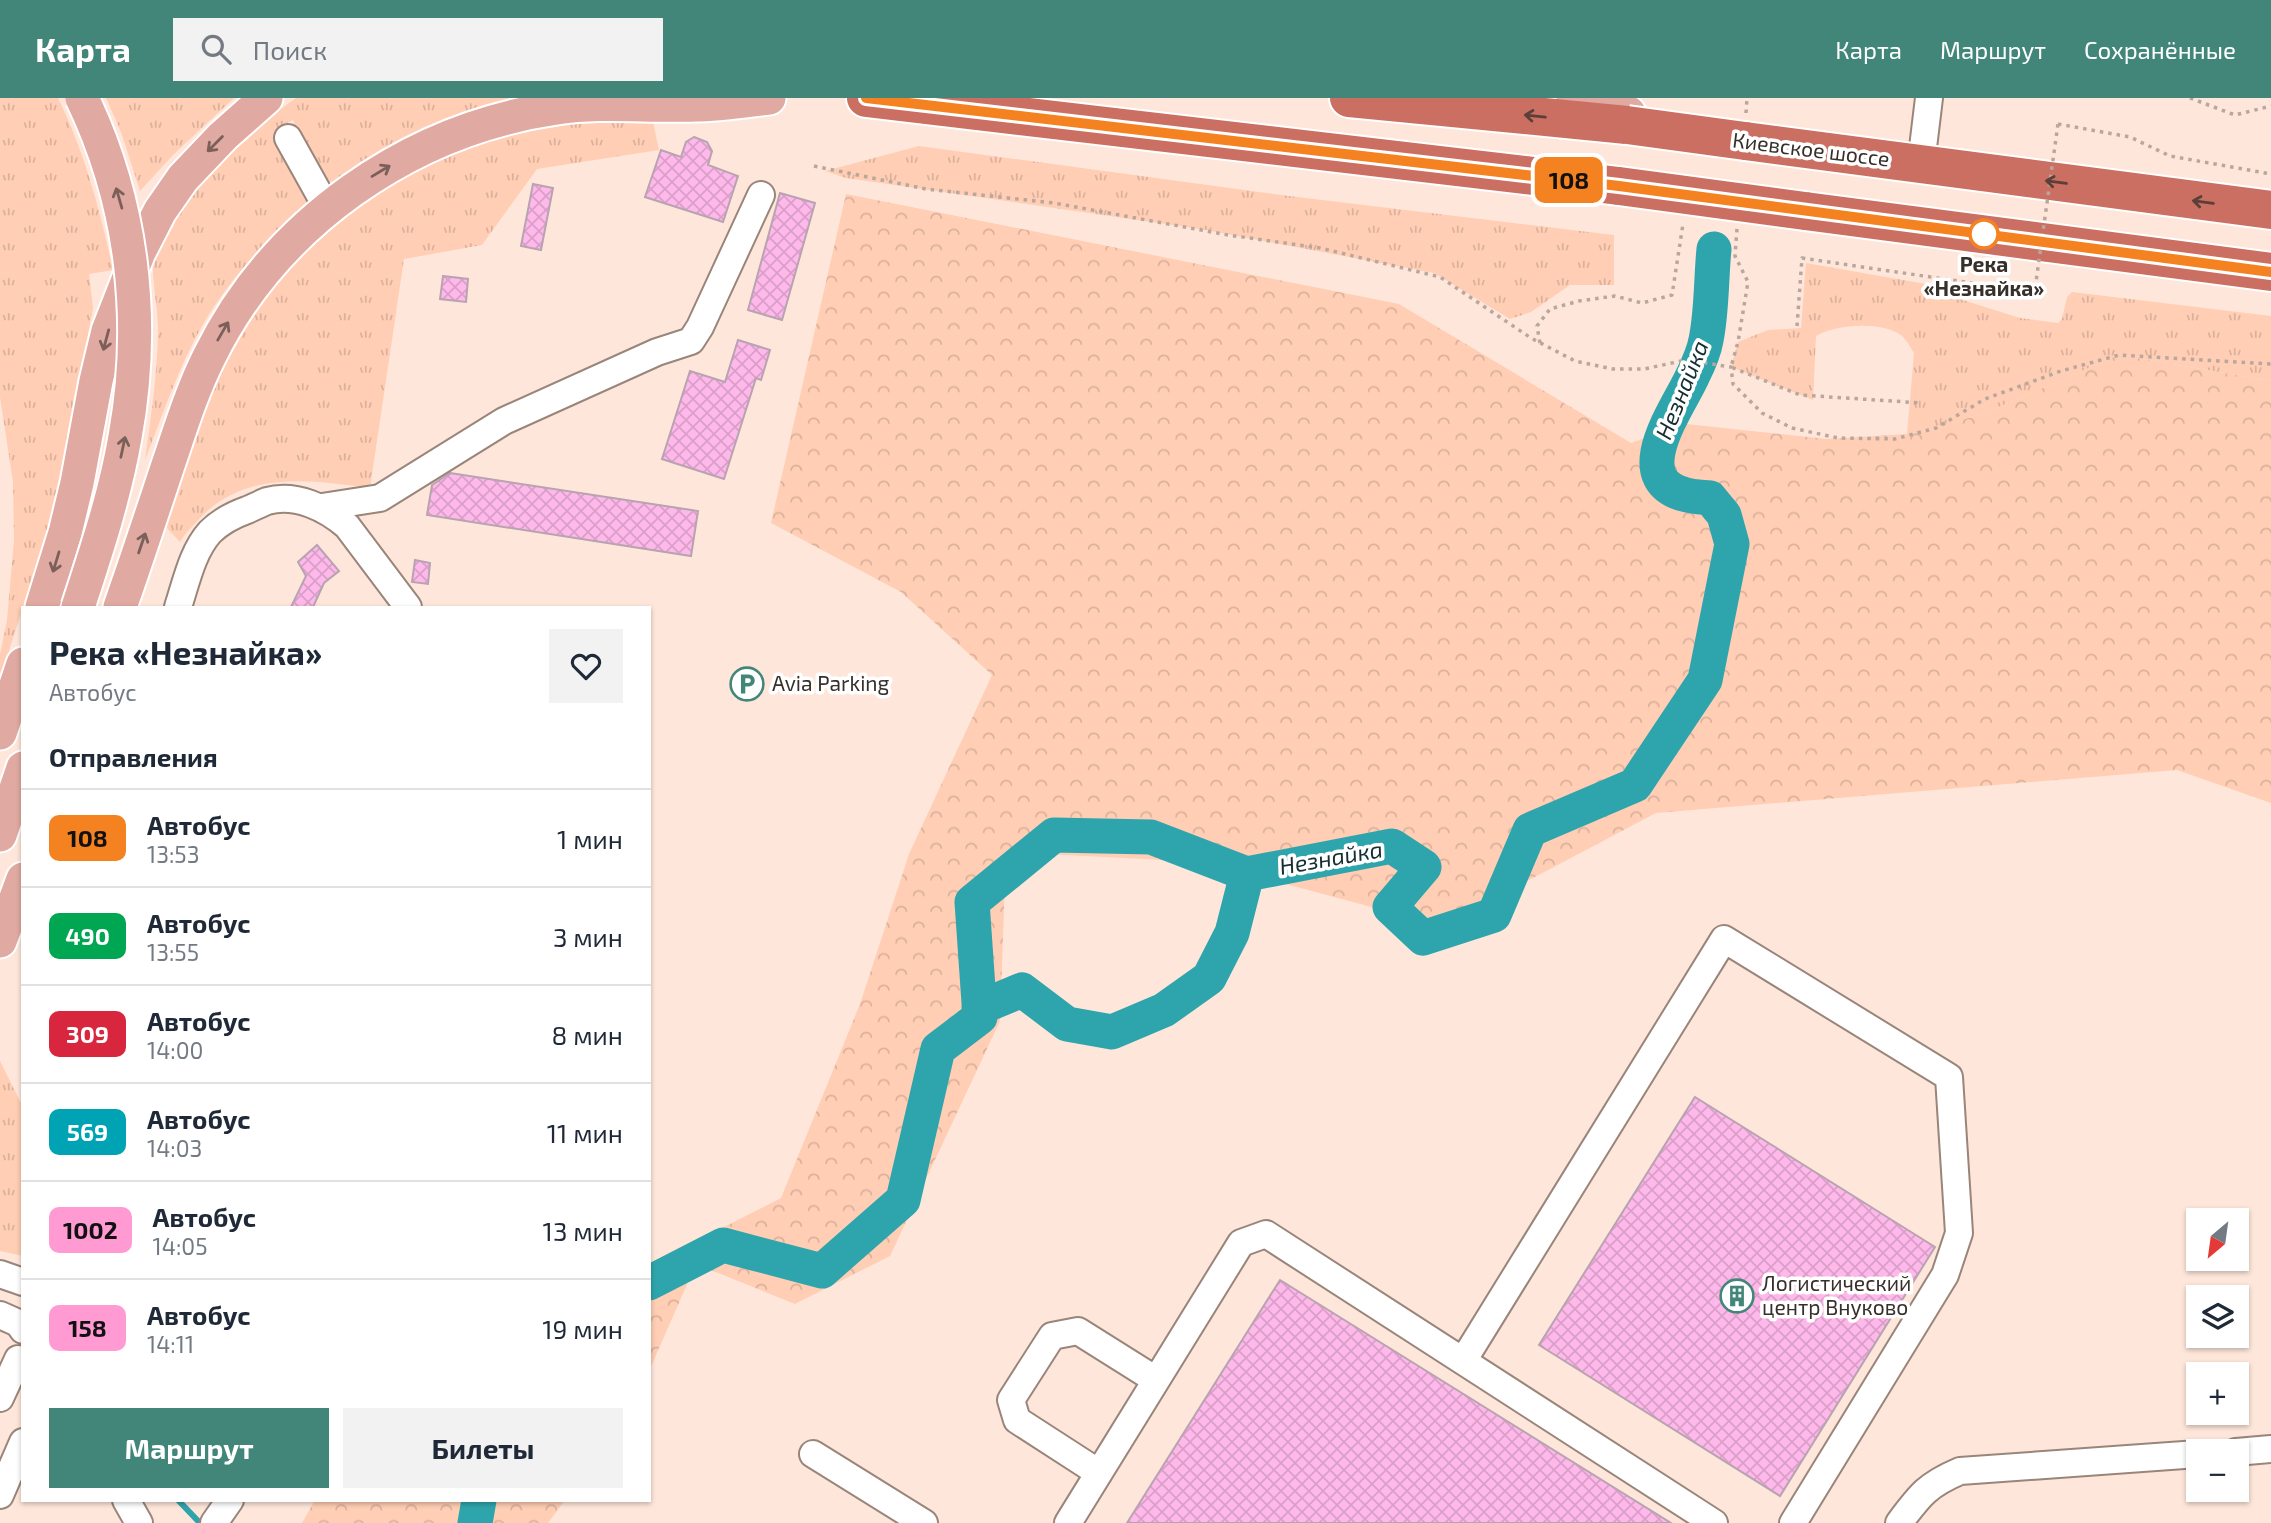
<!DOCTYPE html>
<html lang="ru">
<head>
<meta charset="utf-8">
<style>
	body { margin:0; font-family:"Exo 2",sans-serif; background:#f2f2f3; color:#1f2937; height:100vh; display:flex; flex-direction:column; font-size:26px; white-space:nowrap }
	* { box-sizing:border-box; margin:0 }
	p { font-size:23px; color:#747a83 }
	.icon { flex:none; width:38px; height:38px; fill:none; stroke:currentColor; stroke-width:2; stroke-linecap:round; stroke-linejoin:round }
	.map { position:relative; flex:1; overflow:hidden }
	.sheet { position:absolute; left:21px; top:508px; width:630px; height:896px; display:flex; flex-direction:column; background:#fff; border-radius:0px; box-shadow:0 2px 5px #0004 }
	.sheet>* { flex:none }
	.badge { padding:0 14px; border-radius:10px; font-size:24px; line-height:46px }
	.needle { width:46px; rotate:209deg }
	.fabs { position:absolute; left:2186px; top:1110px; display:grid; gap:14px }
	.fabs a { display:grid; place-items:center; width:63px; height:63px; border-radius:0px; background:#fff; box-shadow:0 2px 5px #0004; font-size:35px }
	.map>.badge { position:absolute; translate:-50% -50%; box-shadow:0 0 0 4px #fff }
	h2 { padding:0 28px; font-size:26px; line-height:63px }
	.round { display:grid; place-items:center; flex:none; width:74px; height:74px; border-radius:0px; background:#f2f2f3 }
	.headline { display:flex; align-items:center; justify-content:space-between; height:119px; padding:0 28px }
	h1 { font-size:33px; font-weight:700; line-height:52px }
	.cta { display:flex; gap:14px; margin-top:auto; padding:14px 28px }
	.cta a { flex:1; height:80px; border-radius:0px; background:#42867a; color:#fff; font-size:28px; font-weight:700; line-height:80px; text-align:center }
	.cta a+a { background:#f2f2f3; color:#1f2937 }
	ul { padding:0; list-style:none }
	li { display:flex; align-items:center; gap:21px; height:98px; padding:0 28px; border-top:2px solid #e0e1e3 }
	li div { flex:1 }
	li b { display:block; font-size:26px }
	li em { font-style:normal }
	li .badge { min-width:77px; font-weight:700; text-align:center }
	header { display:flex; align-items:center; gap:42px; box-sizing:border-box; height:98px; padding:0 35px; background:#42867a; color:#fff }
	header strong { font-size:33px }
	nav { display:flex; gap:38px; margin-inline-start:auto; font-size:24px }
	.search { width:490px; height:63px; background:#f2f2f3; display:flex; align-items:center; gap:18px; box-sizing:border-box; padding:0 24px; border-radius:0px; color:#747a83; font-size:26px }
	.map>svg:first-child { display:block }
	.grass { fill:url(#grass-tufts) }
	.forest { fill:url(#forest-crowns) }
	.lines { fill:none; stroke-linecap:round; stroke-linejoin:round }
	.stream { stroke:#2ea5ac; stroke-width:6 }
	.river { stroke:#2ea5ac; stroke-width:35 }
	.building { fill:url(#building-cross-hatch); stroke:#b8a3b1; stroke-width:2 }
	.minor-casing { stroke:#9a857a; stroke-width:30 }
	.major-casing { stroke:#fff; stroke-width:37 }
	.highway-casing { stroke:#fff; stroke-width:42 }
	.path { stroke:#b9a79d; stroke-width:3.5; stroke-dasharray:3.5 5; stroke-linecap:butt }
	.minor { stroke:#fff; stroke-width:26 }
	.major { stroke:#e0a9a1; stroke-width:33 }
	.highway { stroke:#cb6f62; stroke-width:38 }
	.major-bridge-casing { stroke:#fff; stroke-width:37; stroke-linecap:butt }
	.highway-bridge-casing { stroke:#fff; stroke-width:42; stroke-linecap:butt }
	.path-bridge { stroke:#b9a79d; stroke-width:3.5; stroke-dasharray:3.5 5; stroke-linecap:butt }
	.major-bridge { stroke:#e0a9a1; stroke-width:33 }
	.highway-bridge { stroke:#cb6f62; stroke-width:38 }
	.oneway { stroke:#5c3f38 }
	.oneway2 { stroke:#7b605a }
	.line-casing { stroke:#fff; stroke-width:16 }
	.line { stroke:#f58220; stroke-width:10 }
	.stop-dot { fill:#fff; stroke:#f58220; stroke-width:3.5 }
	.labels { text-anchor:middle; stroke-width:7; stroke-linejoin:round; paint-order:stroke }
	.street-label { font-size:21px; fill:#372f2a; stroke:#fff }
	.stop-label { font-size:21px; font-weight:bold; fill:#372f2a; stroke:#fff }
	.poi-label { font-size:21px; fill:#372f2a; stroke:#fff; text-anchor:start }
	.water-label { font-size:23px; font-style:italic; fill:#152e2f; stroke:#fff }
</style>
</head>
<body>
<header>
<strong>Карта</strong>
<div class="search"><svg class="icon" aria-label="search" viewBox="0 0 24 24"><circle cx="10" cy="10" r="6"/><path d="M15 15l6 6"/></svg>Поиск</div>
<nav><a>Карта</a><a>Маршрут</a><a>Сохранённые</a></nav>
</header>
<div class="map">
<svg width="2271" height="1425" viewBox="0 0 2271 1425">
	<defs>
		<pattern id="grass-tufts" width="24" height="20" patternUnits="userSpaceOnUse" patternTransform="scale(1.75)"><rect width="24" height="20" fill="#ffceb4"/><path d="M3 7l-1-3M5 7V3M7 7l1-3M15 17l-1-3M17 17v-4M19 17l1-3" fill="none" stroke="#dbb19b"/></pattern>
		<pattern id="forest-crowns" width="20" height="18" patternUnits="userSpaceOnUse" patternTransform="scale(1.75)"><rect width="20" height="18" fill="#ffceb4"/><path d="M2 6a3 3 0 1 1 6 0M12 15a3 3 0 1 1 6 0" fill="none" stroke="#dbb19b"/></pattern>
		<pattern id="building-cross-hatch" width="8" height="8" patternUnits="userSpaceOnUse" patternTransform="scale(1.75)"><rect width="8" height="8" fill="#feb9ea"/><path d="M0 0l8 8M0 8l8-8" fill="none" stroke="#da9fc9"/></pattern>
	</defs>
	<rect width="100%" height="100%" fill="#fee7da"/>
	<path class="grass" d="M0 0H58C85 55 100 112 113 172L89 176 93 210 54 414 25 509H23L0 581V557L7 522 14 442 13 384 0 299Z
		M106 0H234L173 57 140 93 121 34Z
		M296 0H513L423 30 365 62 332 84C315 81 300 38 293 22L276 31 306 92 307 100 306 106C271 137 239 171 213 210 183 256 165 311 145 362 151 317 158 273 158 228 158 210 150 173 154 158 158 147 166 136 172 126 205 75 247 34 296 0Z
		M632 22 653 24 659 52 537 71 482 147 404 161 370 390C311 382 247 372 201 419 194 427 186 434 180 444L164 427 225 257 278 176 359 103 445 57 494 40 570 26Z
		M919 48 1289 98 1614 137V187H1570L1531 214 1510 221 1434 175 1200 131 846 80 825 73Z
		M1806 165 1943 189 1944 196 2020 220 2058 225 2062 221 2067 199 2072 194 2271 218V283L2119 257 1999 309 1943 329 1907 336 1914 255C1910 249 1906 241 1901 237 1882 223 1835 226 1816 238L1813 302 1731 269 1738 244 1768 232 1801 230Z
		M0 963 23 1009V1158L0 1153Z"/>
	<path class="forest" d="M846 96 1399 206 1631 345 1686 326 1827 341 1907 336 1943 329 1999 309 2119 257 2271 283V705L2177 672 1656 715 1442 828 1204 764 1006 754 1000 923 890 1158 795 1206 696 1166 649 1273V1167L781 1100 860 906 909 756 992 577 901 494 771 425Z
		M315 1402H565L548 1425H302Z"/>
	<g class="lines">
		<path class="stream" d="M178 1402 200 1425"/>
		<path class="river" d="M979 910 1022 892 1067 926 1112 934 1164 912 1209 880 1232 835 1247 776
			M649 1185 723 1147 822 1173 903 1102 938 951 980 919 972 804 1054 737 1151 739 1247 776 1392 748 1424 769 1390 809 1423 840 1494 817 1530 732 1635 687 1705 582 1732 446 1724 417 1710 400C1701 399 1692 399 1683 396 1625 379 1680 307 1693 277 1698 267 1704 253 1706 242 1712 213 1711 181 1714 151
			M475 1425 479 1402"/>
	</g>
	<path class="building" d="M694 39 707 44 712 53 708 67 738 78 723 124 645 99 661 52 681 59 686 44Z
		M533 86 553 90 541 152 521 148Z
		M780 95 815 105 782 222 748 212Z
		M443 178 468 181 466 204 440 201Z
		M738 242 770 252 761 282 756 280 724 381 662 361 690 273 725 284Z
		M450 375 698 413 691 458 427 417 432 387Z
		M317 447 339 473 324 485 313 509H291L306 478 298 464Z
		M415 462 430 465 428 486 412 484Z
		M1695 999 1935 1149 1780 1398 1539 1247Z
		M1280 1182 1671 1425H1127Z"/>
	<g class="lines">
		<defs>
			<path id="minor" d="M288 40 327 110
				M1921 66 1929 0
				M322 409 380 400 504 323 657 254 691 243 700 229 761 97
				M178 509C186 485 192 454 210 434 221 423 233 417 247 412 254 409 260 406 267 403 296 395 326 410 347 428L408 509
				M0 1176 23 1184
				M0 1217 18 1225 23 1232
				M1463 1263 1724 841 1949 979 1959 1135 1945 1177 1793 1425
				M0 1300 18 1261 23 1263
				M2236 1354 2271 1351
				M813 1356 924 1425
				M1099 1375 1017 1322 1011 1302 1052 1238 1078 1233 1156 1282
				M0 1397 23 1344
				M126 1402 139 1425
				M214 1425 230 1402
				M1068 1425 1241 1145 1266 1136 1714 1425
				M1899 1425C1920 1397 1927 1387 1960 1373L2198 1356"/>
			<path id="major" d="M1573 0 1629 15
				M42 509 65 435 77 385 96 283 108 233 139 154 160 113 183 80 223 38 266 0
				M120 509C137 461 153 412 169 364 181 329 192 293 209 259 275 125 409 31 557 10 602 3 649 9 695 7 719 7 744 3 769 0
				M0 635 23 566
				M0 737 23 670
				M0 843 23 781"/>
			<path id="highway" d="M866 0 1619 88
				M1349 0 1627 27
				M1745 43 2271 112
				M1805 113 2271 174"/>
		</defs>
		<use href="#minor" class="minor-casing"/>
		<use href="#major" class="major-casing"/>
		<use href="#highway" class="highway-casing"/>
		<path class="path" d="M2190 0 2235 17 2271 8
			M1746 15 1747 0
			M2058 26 2130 39 2170 58 2271 76
			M814 68 926 91 1054 105 1228 137 1320 150 1440 179 1531 240 1575 263 1613 271H1644L1686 262 1731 269 1733 286 1762 315 1792 330 1838 340 1895 341 1936 330 1985 301 2061 273 2119 257 2271 266
			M1737 131 1735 158 1748 184 1738 244 1731 269 1800 297 1922 305
			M1797 228 1802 160 1978 186 1989 192 2034 198
			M1540 245 1537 228 1550 211 1579 203 1615 198 1642 205 1672 197 1683 126"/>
		<use href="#minor" class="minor"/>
		<use href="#major" class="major"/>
		<use href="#highway" class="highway"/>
		<defs>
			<path id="major-bridge" d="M78 509C96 454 115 397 125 339 146 224 133 106 82 0"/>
			<path id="highway-bridge" d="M1627 27 1745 43
				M1619 88 1805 113"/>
		</defs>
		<use href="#major-bridge" class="major-bridge-casing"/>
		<use href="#highway-bridge" class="highway-bridge-casing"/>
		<path class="path-bridge" d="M2034 198 2058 26"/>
		<use href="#major-bridge" class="major-bridge"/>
		<use href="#highway-bridge" class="highway-bridge"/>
	</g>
	<defs><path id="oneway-shaft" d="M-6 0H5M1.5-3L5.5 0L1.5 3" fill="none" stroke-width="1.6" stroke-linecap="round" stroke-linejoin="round" transform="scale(1.75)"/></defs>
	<g class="oneway">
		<use href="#oneway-shaft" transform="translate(1535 18) rotate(-174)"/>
		<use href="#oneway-shaft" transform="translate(2056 84) rotate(-172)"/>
		<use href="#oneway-shaft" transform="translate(2203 104) rotate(-173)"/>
	</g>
	<g class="oneway2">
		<use href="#oneway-shaft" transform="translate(215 46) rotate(135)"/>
		<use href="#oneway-shaft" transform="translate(381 73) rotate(-31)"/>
		<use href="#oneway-shaft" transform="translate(119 100) rotate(-106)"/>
		<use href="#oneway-shaft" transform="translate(223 233) rotate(-60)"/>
		<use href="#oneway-shaft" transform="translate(106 242) rotate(105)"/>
		<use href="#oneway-shaft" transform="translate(123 349) rotate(-78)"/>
		<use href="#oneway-shaft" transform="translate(142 445) rotate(-71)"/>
		<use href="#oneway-shaft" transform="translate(56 464) rotate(107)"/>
	</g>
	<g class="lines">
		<defs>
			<path id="line" d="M866 0 1619 88 2271 174"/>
		</defs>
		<use href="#line" class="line-casing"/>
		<use href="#line" class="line"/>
	</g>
	<defs>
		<symbol id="parking-ring" viewBox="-11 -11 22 22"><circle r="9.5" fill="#fff" stroke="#42867a" stroke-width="1.5"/><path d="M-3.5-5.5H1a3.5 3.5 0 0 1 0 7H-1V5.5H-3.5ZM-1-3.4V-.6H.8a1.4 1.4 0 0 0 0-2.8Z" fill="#42867a"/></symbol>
		<symbol id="building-ring" viewBox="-11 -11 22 22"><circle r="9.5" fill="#fff" stroke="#42867a" stroke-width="1.5"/><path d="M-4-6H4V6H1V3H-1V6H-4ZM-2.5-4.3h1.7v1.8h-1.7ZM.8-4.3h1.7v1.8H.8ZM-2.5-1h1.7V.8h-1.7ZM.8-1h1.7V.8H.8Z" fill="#42867a"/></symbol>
	</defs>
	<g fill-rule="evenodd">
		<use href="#parking-ring" x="728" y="567" width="38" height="38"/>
		<use href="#building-ring" x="1718" y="1179" width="38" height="38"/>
	</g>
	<circle class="stop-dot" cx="1984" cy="136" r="14"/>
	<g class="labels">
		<g class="street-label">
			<text transform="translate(1811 52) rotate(7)" y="7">Киевское шоссе</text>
		</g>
		<g class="stop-label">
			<text x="1984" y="174">Река<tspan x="1984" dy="24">«Незнайка»</tspan></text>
		</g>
		<g class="poi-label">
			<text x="772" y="593">Avia Parking</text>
			<text x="1762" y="1193">Логистический<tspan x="1762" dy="24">центр Внуково</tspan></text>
		</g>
		<g class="water-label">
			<text transform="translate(1682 292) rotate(-68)" y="8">Незнайка</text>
			<text transform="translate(1331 760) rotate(-10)" y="8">Незнайка</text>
		</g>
	</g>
</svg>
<div class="fabs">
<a><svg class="needle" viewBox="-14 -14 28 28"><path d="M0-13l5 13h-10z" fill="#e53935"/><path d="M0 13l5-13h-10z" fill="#747a83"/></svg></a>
<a><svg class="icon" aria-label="layers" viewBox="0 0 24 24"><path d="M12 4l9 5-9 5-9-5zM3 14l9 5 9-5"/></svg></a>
<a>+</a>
<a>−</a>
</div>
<b class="badge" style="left:1569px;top:82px;background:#f58220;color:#111">108</b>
<section class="sheet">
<div class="headline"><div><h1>Река «Незнайка»</h1><p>Автобус</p></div><a class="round"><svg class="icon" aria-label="heart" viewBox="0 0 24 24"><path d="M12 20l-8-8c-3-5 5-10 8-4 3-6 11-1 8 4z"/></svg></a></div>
<h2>Отправления</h2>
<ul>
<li><span class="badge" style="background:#f58220;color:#111">108</span><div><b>Автобус</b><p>13:53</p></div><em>1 мин</em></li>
<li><span class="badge" style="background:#00a651;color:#fff">490</span><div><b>Автобус</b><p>13:55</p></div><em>3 мин</em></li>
<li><span class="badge" style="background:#d7263d;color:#fff">309</span><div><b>Автобус</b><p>14:00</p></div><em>8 мин</em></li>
<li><span class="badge" style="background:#00a3b4;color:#fff">569</span><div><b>Автобус</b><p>14:03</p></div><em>11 мин</em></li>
<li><span class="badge" style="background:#ff9ad2;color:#111">1002</span><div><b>Автобус</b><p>14:05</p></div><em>13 мин</em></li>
<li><span class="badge" style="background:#ff9ad2;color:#111">158</span><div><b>Автобус</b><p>14:11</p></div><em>19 мин</em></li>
</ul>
<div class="cta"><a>Маршрут</a><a>Билеты</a></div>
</section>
</div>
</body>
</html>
